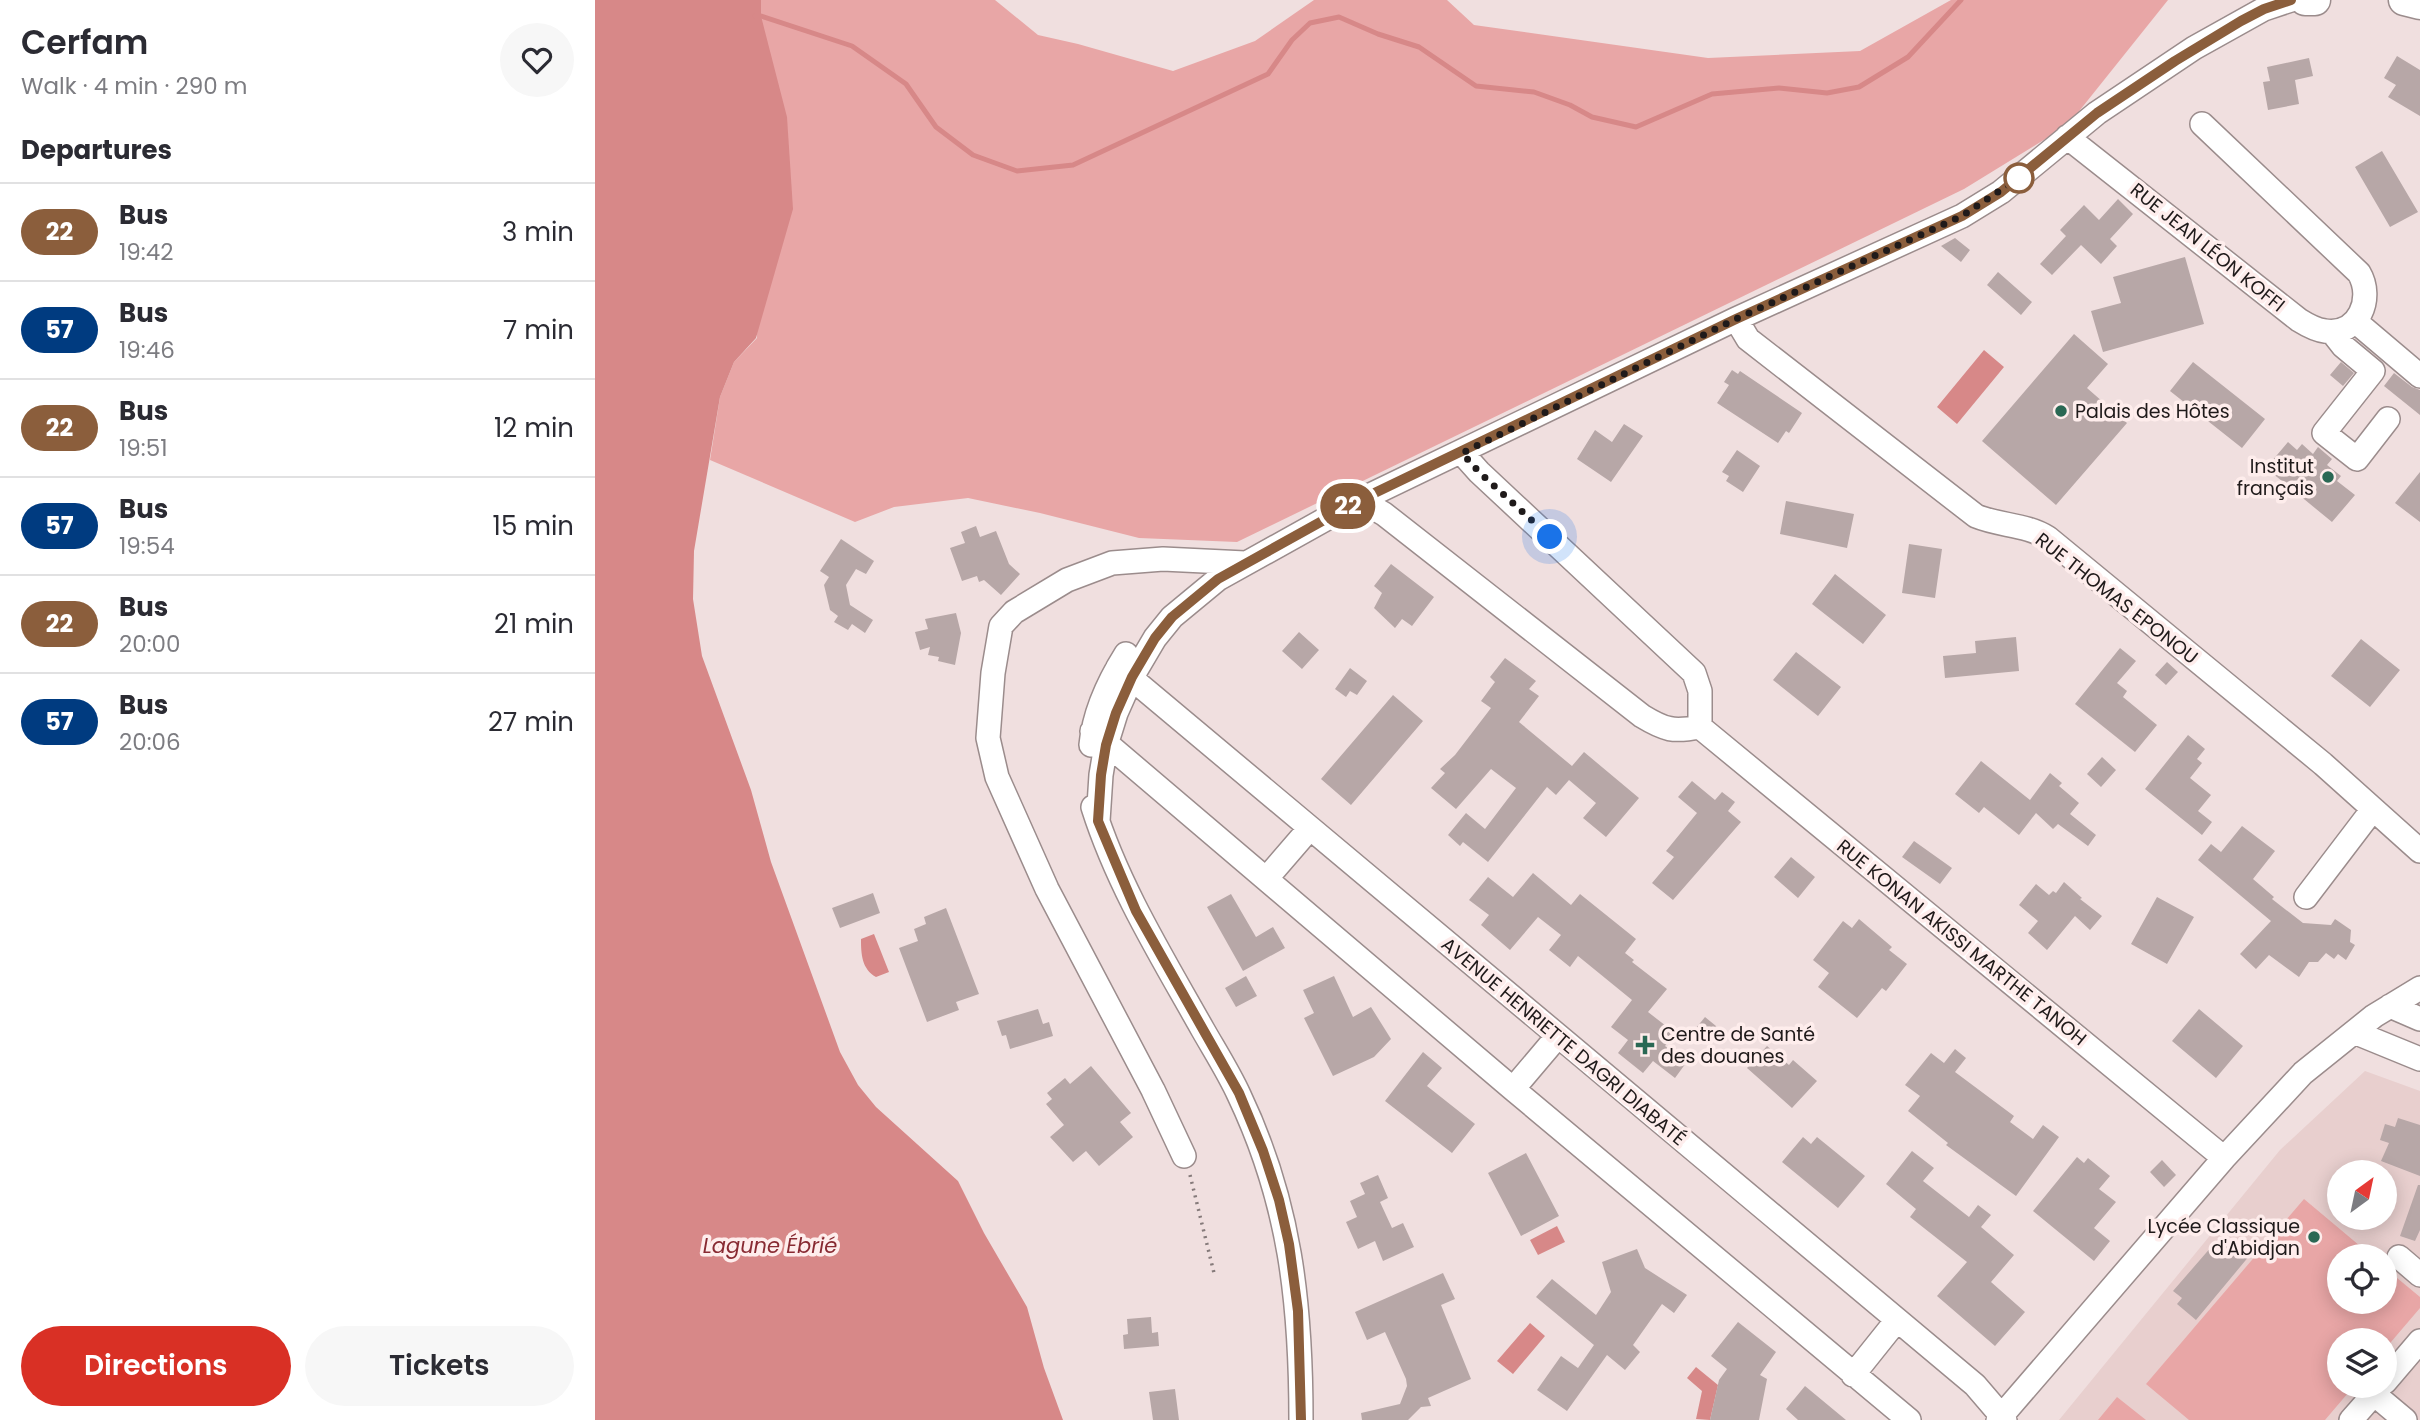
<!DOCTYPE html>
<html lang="en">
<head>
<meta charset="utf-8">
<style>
	body { margin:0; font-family:Poppins,sans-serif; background:#f7f7f7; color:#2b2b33; height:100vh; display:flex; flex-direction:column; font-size:26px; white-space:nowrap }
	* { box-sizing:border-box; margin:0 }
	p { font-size:23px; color:#7c7c81 }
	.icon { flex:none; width:38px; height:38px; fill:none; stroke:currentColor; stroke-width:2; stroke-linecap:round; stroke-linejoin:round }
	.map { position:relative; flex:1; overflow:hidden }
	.sheet { display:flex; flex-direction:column; background:#fff; width:595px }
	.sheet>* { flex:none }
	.badge { padding:0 14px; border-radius:23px; font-size:24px; line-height:46px }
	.needle { width:46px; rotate:33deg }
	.fabs { position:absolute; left:1732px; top:1160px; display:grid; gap:14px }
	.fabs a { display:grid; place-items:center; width:70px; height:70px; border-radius:50%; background:#fff; box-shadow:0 4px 18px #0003; font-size:35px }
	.you { position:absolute; width:35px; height:35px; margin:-18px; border:5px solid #fff; border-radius:50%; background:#1a73e8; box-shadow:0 0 0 10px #1a73e833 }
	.map>.badge { position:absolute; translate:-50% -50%; box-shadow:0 0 0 4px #fff }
	h2 { padding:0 21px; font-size:26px; line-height:63px }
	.round { display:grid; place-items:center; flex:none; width:74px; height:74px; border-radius:37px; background:#f7f7f7 }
	.overview { display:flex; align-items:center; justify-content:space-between; height:119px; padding:0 21px }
	h1 { font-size:33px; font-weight:600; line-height:52px }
	.cta { display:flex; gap:14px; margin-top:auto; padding:14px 21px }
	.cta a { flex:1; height:80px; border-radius:42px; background:#d93025; color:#fff; font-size:28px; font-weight:600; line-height:80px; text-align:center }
	.cta a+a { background:#f7f7f7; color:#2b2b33 }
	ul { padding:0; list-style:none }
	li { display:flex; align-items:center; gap:21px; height:98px; padding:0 21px; border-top:2px solid #e1e1e2 }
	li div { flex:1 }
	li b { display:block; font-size:26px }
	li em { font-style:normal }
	li .badge { min-width:77px; font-weight:700; text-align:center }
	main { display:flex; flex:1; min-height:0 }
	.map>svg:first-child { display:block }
	.built { fill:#e8cfce; fill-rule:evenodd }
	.green { fill:#e8a6a6 }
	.water { fill:#d78888 }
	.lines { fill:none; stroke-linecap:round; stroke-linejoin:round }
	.stream { stroke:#d78888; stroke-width:5 }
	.building { fill:#b7a7a7 }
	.minor-casing { stroke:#9b8c8c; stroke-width:26 }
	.major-casing { stroke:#9b8c8c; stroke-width:33 }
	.path { stroke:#857a7a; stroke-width:3.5; stroke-dasharray:2 5; stroke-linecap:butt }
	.minor { stroke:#fff; stroke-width:23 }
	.major { stroke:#fff; stroke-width:30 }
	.line-casing { stroke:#fff; stroke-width:16 }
	.line { stroke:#8b5e3c; stroke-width:10 }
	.walk { stroke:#1f1a1a; stroke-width:7; stroke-dasharray:0 12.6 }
	.stop-dot { fill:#fff; stroke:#8b5e3c; stroke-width:3.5 }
	.poi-dot { fill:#2a6854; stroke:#feedec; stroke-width:2.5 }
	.labels { text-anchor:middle; stroke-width:7; stroke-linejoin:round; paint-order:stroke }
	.street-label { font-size:19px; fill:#1f1a1a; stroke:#feedec }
	.poi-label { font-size:19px; fill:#1f1a1a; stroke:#feedec; text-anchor:start }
	.water-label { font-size:21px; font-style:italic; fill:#882a32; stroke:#feedec }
</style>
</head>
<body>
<main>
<section class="sheet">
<div class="overview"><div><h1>Cerfam</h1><p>Walk · 4 min · 290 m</p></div><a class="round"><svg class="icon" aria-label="heart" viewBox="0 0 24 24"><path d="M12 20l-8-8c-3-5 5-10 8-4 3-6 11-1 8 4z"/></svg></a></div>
<h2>Departures</h2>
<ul>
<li><span class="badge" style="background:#8b5e3c;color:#fff">22</span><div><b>Bus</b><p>19:42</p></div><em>3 min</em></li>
<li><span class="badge" style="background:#003b80;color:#fff">57</span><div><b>Bus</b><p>19:46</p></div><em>7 min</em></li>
<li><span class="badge" style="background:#8b5e3c;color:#fff">22</span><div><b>Bus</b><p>19:51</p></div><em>12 min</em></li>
<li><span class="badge" style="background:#003b80;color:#fff">57</span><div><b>Bus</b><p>19:54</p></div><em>15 min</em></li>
<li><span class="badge" style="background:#8b5e3c;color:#fff">22</span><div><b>Bus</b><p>20:00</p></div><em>21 min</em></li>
<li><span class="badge" style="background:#003b80;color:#fff">57</span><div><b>Bus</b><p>20:06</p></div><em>27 min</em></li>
</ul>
<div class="cta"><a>Directions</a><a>Tickets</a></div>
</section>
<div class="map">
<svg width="1825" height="1420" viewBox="0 0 1825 1420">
	<rect width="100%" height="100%" fill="#f0dfdf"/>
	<path class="built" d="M1770 1071 1825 1091V1420H1464L1685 1150ZM1745 1172H1790V1218H1745ZM1745 1256H1790V1302H1745ZM1745 1340H1790V1386H1745Z"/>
	<path class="green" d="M166 0H400L443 35 483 44 578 71 660 41 719 0H852L879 25 1113 58 1265 51 1356 0H1573L1473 125 1369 189 642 542 544 538 445 513 373 498 299 507 260 522 115 460 125 397 139 362 162 338Z
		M1709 1199 1777 1256H1745V1302H1790V1268L1825 1297V1308L1790 1349V1340H1745V1386H1759L1730 1420H1594L1551 1384Z
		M1522 1397 1551 1420H1503Z"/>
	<path class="water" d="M0 0H166V16L192 117 198 209 161 338 139 362 125 397 99 551 98 599 107 656 156 790 176 862 245 1052 263 1085 281 1107 363 1181 389 1233 432 1307 449 1368 468 1420H0Z
		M1389 350 1409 367 1362 424 1342 407Z
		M279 934 294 972 281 977C267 969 266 955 266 939Z
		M962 1226 970 1242 943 1255 935 1240Z
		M935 1323 950 1336 918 1374 902 1361Z
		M1101 1367 1123 1385 1115 1420 1101 1419 1107 1391 1092 1378Z"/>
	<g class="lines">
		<path class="stream" d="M160 16H166L257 46 311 84 341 127 378 155 422 171 478 165 673 74 697 40 715 23 744 17 783 34 824 47 881 86 939 92 975 105 997 117 1041 127 1117 94 1184 88 1232 93 1264 87 1313 57 1366 0"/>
	</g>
	<path class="building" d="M1802 56 1825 70V116L1793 97 1801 85 1789 78Z
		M1714 58 1718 76 1700 80 1704 104 1673 110 1668 82 1675 81 1672 67Z
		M1787 151 1823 212 1795 227 1760 167Z
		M1523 199 1538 214 1515 239 1522 246 1506 264 1486 245 1457 275 1445 264 1471 236 1465 230 1489 205 1504 220Z
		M1360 238 1375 250 1366 262 1346 246Z
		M1590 257 1609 324 1508 352 1496 311 1526 303 1518 277Z
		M1403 272 1437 302 1426 315 1392 285Z
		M1479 334 1513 364 1492 388 1532 423 1461 505 1387 441Z
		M1598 362 1670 419 1647 448 1575 391Z
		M1746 362 1759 373 1748 386 1735 375Z
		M1137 370 1143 374 1145 371 1207 413 1194 433 1191 431 1183 443 1122 403 1134 385 1129 382Z
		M1799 373 1817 387 1825 390V415L1789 386Z
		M1029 424 1048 436 1016 482 982 459 1000 430 1017 442Z
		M1693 442 1702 450 1707 444 1718 454 1723 447 1737 459 1732 465 1746 476 1742 481 1760 495 1737 522 1671 468Z
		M1142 450 1165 466 1148 492 1131 481 1134 476 1127 472Z
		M1825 472V522L1800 503Z
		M1191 501 1259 514 1252 548 1185 534Z
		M381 526 385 537 401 531 414 564 425 574 406 595 389 580 384 582 382 576 367 581 355 548 370 543 366 532Z
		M246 539 279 561 271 574 261 569 251 585 255 605 278 620 270 633 257 624 253 630 239 622 243 616 235 610 229 585 234 577 225 571Z
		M1314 544 1347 549 1340 598 1307 593Z
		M796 564 839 597 817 626 807 619 800 628 779 608 787 593 779 586Z
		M1240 574 1291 615 1268 644 1217 604Z
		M361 613 366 633 360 665 343 661 344 657 333 655 335 647 325 650 320 632 333 629 330 619Z
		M704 632 724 650 707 669 687 651Z
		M1421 637 1424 671 1350 678 1348 656 1381 653 1380 641Z
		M1766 639 1805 670 1775 707 1736 676Z
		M1525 648 1541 661 1522 683 1532 691 1528 697 1562 725 1540 752 1480 704Z
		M1201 652 1246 687 1223 716 1178 680Z
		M910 658 941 681 934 689 944 696 924 722 977 766 989 752 1044 798 1011 837 988 818 1001 803 974 780 961 795 952 787 893 862 868 842 865 846 853 835 871 813 890 829 921 788 896 769 861 809 836 788 850 773 845 769 860 755 896 708 886 701 900 682 895 677Z
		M1572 662 1583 672 1571 685 1560 675Z
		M755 668 772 681 762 695 755 691 751 697 740 689Z
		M798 695 828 721 756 805 726 779Z
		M1593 735 1610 749 1602 759 1607 763 1595 778 1616 795 1603 811 1617 822 1607 835 1550 789Z
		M1507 757 1521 770 1506 787 1492 774Z
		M1386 761 1435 800 1455 773 1467 783 1464 786 1484 803 1475 814 1501 835 1493 846 1463 824 1458 829 1441 813 1424 835 1389 807 1384 813 1360 794Z
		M1097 781 1120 800 1127 792 1140 802 1133 811 1146 822 1078 900 1057 883 1079 857 1071 851 1102 813 1083 797Z
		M1647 826 1680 851 1658 879 1679 897 1677 899 1708 923 1736 925 1740 919 1756 930 1755 942 1760 945 1751 960 1743 954 1739 959 1731 953 1723 962H1714L1704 977 1674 955 1661 969 1645 954 1676 921 1603 860 1616 844 1626 852Z
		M1319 841 1357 868 1345 884 1307 857Z
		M1196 857 1220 877 1203 898 1179 877Z
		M938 873 976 905 985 894 1041 939 1030 953 1039 960 1037 962 1072 989 1053 1012 1080 1033 1070 1046 1091 1063 1080 1078 1058 1061 1048 1073 1023 1053 1033 1040 1016 1027 1037 1000 983 956 975 967 954 950 966 935 943 917 915 950 886 925 894 915 874 900 893 877 918 897Z
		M1469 882 1487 898 1485 899 1507 916 1495 930 1480 916 1452 950 1433 933 1443 921 1424 905 1441 884 1454 895 1458 891 1461 893Z
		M278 893 285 913 245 928 237 908Z
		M636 894 661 937 678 927 690 948 648 971 612 907Z
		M1562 897 1599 917 1572 964 1536 944Z
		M351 908 384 994 361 1002 364 1010 332 1022 304 948 323 941 319 929 331 924 329 917Z
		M1264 919 1297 947 1294 950 1312 964 1291 991 1287 988 1262 1018 1223 987 1234 973 1218 960 1248 921 1257 928Z
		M651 976 662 996 641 1007 630 988Z
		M739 976 758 1017 776 1007 796 1039 779 1057 738 1076 709 1018 719 1013 708 990Z
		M443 1009 448 1024 454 1022 458 1036 415 1049 411 1035 407 1036 402 1021Z
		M1604 1009 1648 1046 1621 1078 1577 1041Z
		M1110 1017 1121 1026 1107 1042 1097 1033Z
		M1172 1046 1194 1065 1198 1060 1222 1081 1197 1108 1152 1068Z
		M1360 1049 1371 1058 1360 1072 1419 1116 1415 1122 1438 1139 1448 1125 1464 1137 1421 1196 1351 1145 1353 1143 1313 1111 1325 1096 1310 1085 1336 1053 1349 1063Z
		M828 1052 847 1068 832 1086 880 1124 857 1153 790 1101Z
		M496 1066 536 1113 525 1122 538 1137 504 1166 491 1151 478 1162 455 1137 469 1125 451 1104 457 1099 452 1093 470 1078 475 1084Z
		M1803 1118 1825 1125V1176L1786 1161 1794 1143 1785 1140 1790 1124 1800 1127Z
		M1208 1137 1216 1144 1222 1137 1270 1176 1243 1208 1187 1162Z
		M1317 1151 1339 1168 1328 1181 1374 1217 1383 1205 1396 1215 1386 1227 1419 1255 1396 1282 1430 1312 1400 1346 1342 1296 1372 1262 1315 1217 1321 1209 1291 1184Z
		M931 1153 964 1216 926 1236 893 1173Z
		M1482 1157 1489 1163 1493 1158 1515 1176 1504 1189 1521 1202 1499 1228 1515 1241 1499 1261 1438 1211Z
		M1567 1160 1581 1175 1569 1187 1555 1172Z
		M783 1175 793 1198 785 1202 797 1228 808 1223 819 1247 788 1261 780 1241 763 1249 751 1222 762 1217 755 1201 770 1194 765 1183Z
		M1823 1185H1825V1230L1820 1241 1805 1236Z
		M1624 1238 1631 1244 1635 1239 1655 1255 1601 1320 1582 1304 1587 1298 1578 1291Z
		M1042 1249 1050 1268 1092 1295 1079 1313 1067 1304 1038 1345 1045 1352 1030 1370 1012 1355 972 1411 942 1390 966 1356 983 1368 999 1345 941 1297 957 1279 1001 1315 1016 1292 1007 1262Z
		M848 1273 860 1299 846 1305 876 1379 833 1398 836 1406 826 1407 813 1420H767L766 1413 805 1404 812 1386 811 1379 790 1332 772 1340 760 1312Z
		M556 1317 557 1333 563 1332 564 1346 529 1349 528 1335 533 1334 532 1319Z
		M1143 1322 1181 1352 1165 1375 1172 1379 1164 1420H1115L1124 1380 1132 1369 1116 1356Z
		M1210 1386 1251 1420H1203L1191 1409Z
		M580 1389 584 1420H558L554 1392Z"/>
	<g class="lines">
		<defs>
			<path id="minor" d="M1472 137 1704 320C1712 325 1721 330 1730 331 1764 336 1779 298 1764 273L1607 124
				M1141 319 1153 339 1381 516C1405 526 1431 524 1453 538L1728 764 1825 851
				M1760 321 1825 376
				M1737 332 1748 346 1778 371 1729 433 1762 459 1793 419
				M867 453 884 472 1099 673 1105 691V727
				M765 500 789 514 1047 716C1070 730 1078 732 1105 727L1629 1158
				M523 667 1380 1385 1410 1420
				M497 731 918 1089 1314 1420
				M496 745C499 713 514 681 531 654
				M498 807C523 886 567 957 608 1030 620 1051 634 1073 644 1095 695 1202 706 1302 706 1420
				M503 821 506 775 511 745 521 713 537 677 560 638 577 617 623 579 765 500 1141 319 1367 216 1406 192 1502 113 1599 48 1669 9 1696 0
				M671 879 715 828
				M1711 897 1778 809
				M1795 1006 1825 1019
				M1759 1032 1825 1059
				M918 1089 962 1037
				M589 1156 558 1090 452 889 402 777 393 738 398 673 406 626 419 612 472 580 517 563 568 559 650 563
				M1804 1257 1825 1275
				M1258 1375 1302 1320
				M1790 1382 1825 1341
				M1779 1394 1810 1420
				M1403 1420 1629 1158 1708 1073 1779 1016 1825 988
				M1756 1420 1786 1386"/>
			<path id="major" d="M1710 0H1720
				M1809 0 1825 4"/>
		</defs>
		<use href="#minor" class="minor-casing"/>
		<use href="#major" class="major-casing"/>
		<path class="path" d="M595 1175 619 1273"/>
		<use href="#minor" class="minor"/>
		<use href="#major" class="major"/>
	</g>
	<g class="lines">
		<defs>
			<path id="line" d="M706 1420 703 1311 694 1244 684 1200 668 1151 644 1093 541 911 503 821 506 775 511 745 521 713 537 677 560 638 577 617 623 579 765 500 1141 319 1367 216 1406 192 1502 113 1580 61 1646 21 1669 9 1696 0"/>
		</defs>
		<use href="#line" class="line-casing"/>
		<use href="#line" class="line"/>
		<path class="walk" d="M955 537 884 472 867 453 1141 319 1367 216 1424 178"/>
	</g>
	<circle class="stop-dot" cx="1424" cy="178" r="14"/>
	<g class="poi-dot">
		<circle cx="1466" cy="411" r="7"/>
		<circle cx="1733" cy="477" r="7"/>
		<path d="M1046.5 1034.5h7v7h7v7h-7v7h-7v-7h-7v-7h7z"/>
		<circle cx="1719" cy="1237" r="7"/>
	</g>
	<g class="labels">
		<g class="street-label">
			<text transform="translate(1613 247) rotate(39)" y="7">RUE JEAN LÉON KOFFI</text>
			<text transform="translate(1522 598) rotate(38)" y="7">RUE THOMAS EPONOU</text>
			<text transform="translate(1367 942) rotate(39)" y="7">RUE KONAN AKISSI MARTHE TANOH</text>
			<text transform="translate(969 1041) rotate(40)" y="7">AVENUE HENRIETTE DAGRI DIABATÉ</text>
		</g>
		<g class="poi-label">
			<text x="1480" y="418">Palais des Hôtes</text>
			<text x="1719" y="473" text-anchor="end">Institut<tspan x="1719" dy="22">français</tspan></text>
			<text x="1066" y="1041">Centre de Santé<tspan x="1066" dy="22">des douanes</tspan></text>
			<text x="1705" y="1233" text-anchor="end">Lycée Classique<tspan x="1705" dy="22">d'Abidjan</tspan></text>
		</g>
		<g class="water-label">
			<text x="175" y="1253">Lagune Ébrié</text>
		</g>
	</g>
</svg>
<div class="fabs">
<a><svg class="needle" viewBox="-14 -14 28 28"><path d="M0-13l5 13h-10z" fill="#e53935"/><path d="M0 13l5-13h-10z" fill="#7c7c81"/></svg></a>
<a><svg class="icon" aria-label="locate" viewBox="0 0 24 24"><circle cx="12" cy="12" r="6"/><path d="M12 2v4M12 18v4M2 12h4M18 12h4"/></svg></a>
<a><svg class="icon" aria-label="layers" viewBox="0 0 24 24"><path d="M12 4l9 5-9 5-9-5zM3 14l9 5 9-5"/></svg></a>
</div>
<div class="you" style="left:955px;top:537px"></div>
<b class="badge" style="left:753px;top:506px;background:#8b5e3c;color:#fff">22</b>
</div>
</main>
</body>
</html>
